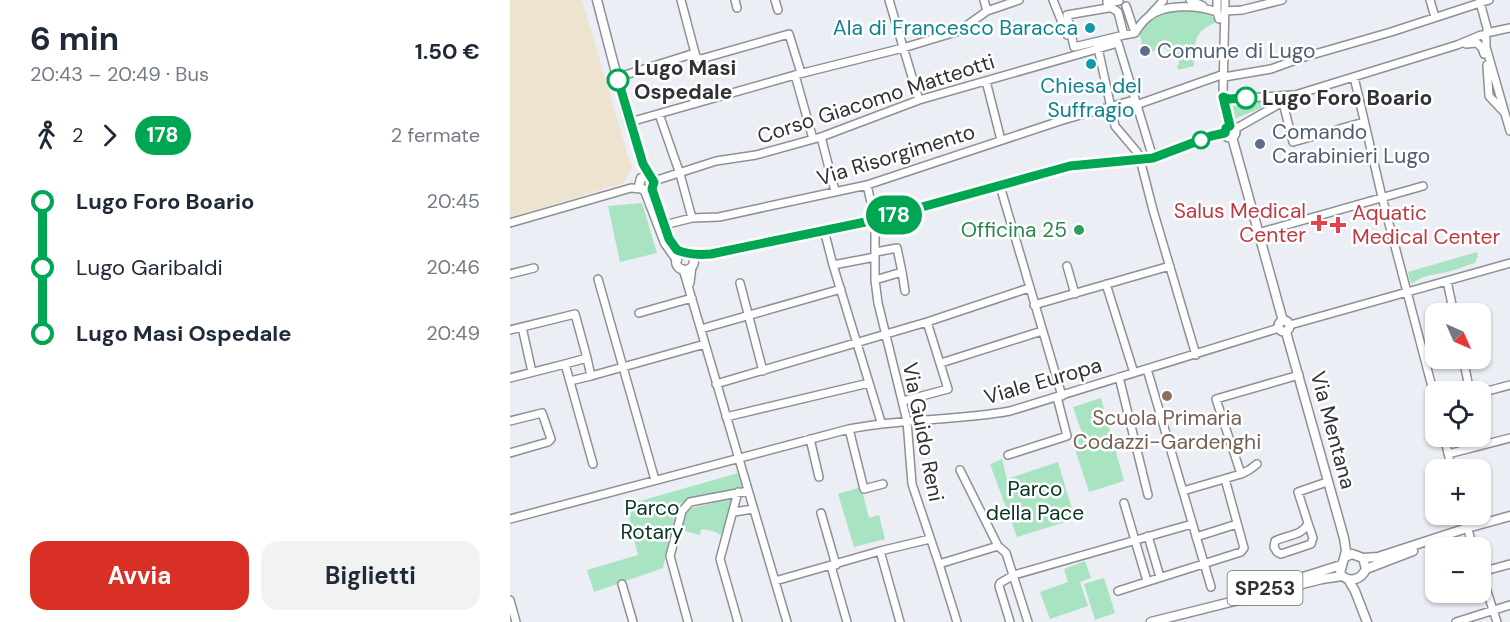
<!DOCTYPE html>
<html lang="it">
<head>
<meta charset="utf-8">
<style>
	body { margin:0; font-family:"DM Sans",sans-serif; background:#f2f2f3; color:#1f2937; height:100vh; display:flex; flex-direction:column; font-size:22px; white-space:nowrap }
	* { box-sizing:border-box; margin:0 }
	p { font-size:20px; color:#747a83 }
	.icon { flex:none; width:33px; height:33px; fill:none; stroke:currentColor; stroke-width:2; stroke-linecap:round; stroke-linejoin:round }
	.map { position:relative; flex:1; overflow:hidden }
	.side { display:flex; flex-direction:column; background:#fff; width:510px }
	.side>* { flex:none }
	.badge { padding:0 12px; border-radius:20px; font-size:21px; line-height:39px }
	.needle { width:39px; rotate:135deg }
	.fabs { position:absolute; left:915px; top:303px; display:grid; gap:12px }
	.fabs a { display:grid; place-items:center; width:66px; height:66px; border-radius:12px; background:#fff; box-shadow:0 2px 4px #0004; font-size:30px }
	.map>.badge { position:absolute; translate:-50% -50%; box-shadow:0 0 0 3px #fff }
	.legs { display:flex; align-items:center; gap:9px; height:66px; padding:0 30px; font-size:20px }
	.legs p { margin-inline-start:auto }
	.headline { display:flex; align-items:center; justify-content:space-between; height:102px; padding:0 30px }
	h1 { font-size:33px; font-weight:700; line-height:45px }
	.action { display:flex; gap:12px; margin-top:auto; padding:12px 30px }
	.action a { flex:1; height:69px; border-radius:18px; background:#d93025; color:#fff; font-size:24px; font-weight:700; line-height:69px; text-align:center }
	.action a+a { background:#f2f2f3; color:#1f2937 }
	ul { padding:0 30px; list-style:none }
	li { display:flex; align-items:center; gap:21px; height:66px; font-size:22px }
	li i { display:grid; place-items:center; width:9px; height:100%; margin:0 8px; background:currentColor }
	li i::after { content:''; width:15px; height:15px; margin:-8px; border:4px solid; border-radius:50%; background:#fff }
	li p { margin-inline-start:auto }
	li:first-child i { background:linear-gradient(#0000 50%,currentColor 0) }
	li:last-child i { background:linear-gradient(currentColor 50%,#0000 0) }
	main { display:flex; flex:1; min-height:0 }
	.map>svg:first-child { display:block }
	.medical { fill:#ede3ce }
	.green { fill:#a8e3c2 }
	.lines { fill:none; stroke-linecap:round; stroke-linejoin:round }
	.minor-casing { stroke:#8e9096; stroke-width:10 }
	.major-casing { stroke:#8e9096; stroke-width:11 }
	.minor { stroke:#fff; stroke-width:7 }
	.major { stroke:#fff; stroke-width:8 }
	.line-1-casing { stroke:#fff; stroke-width:14 }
	.line-1 { stroke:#00a651; stroke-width:9 }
	.culture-dot { fill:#0f9aa8; stroke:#fff; stroke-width:2 }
	.service-dot { fill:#5c6f8a; stroke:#fff; stroke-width:2 }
	.stop-1-dot { fill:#fff; stroke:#00a651; stroke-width:3 }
	.health-dot { fill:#e0444e; stroke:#fff; stroke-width:2 }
	.leisure-dot { fill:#2e9e5b; stroke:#fff; stroke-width:2 }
	.education-dot { fill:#8d6e63; stroke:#fff; stroke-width:2 }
	.labels { text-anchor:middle; stroke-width:5; stroke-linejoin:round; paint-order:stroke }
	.shield { fill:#fff; stroke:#6e6f70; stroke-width:1.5 }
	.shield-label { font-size:20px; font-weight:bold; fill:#303133 }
	.culture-label { font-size:21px; fill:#0d838f; stroke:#fff; text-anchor:end }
	.service-label { font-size:21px; fill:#4e5e75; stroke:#fff; text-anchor:start }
	.stop-label { font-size:21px; font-weight:bold; fill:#303133; stroke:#fff; text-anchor:start }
	.street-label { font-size:21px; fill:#303133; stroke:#fff }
	.health-label { font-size:21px; fill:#be3a42; stroke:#fff; text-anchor:end }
	.leisure-label { font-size:21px; fill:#27864d; stroke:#fff; text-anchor:end }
	.education-label { font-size:21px; fill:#785e54; stroke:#fff }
	.park-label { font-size:21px; fill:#063521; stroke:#fff }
</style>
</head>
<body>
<main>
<section class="side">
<div class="headline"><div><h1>6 min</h1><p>20:43 – 20:49 · Bus</p></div><b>1.50 €</b></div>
<div class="legs"><svg class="icon" aria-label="walk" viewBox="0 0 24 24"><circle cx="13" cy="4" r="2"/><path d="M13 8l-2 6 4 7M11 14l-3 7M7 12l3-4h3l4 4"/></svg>2<svg class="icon" aria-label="forward" viewBox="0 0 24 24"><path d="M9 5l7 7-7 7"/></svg><b class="badge" style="background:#00a651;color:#fff">178</b><p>2 fermate</p></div>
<ul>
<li><i style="color:#00a651"></i><b>Lugo Foro Boario</b><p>20:45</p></li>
<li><i style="color:#00a651"></i><span>Lugo Garibaldi</span><p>20:46</p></li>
<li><i style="color:#00a651"></i><b>Lugo Masi Ospedale</b><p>20:49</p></li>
</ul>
<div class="action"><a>Avvia</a><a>Biglietti</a></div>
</section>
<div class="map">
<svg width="1000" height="622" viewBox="0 0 1000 622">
	<rect width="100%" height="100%" fill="#ebeef4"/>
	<path class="medical" d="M0 0H72L122 169 113 183 0 218Z"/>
	<path class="green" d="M667 11 696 12 705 19V23C682 32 685 44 684 66L668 70 667 66 669 64 668 59 670 58 669 54 659 57 656 48 636 53C633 50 632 46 631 40 625 19 651 13 667 11Z
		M763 98V103L724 119 720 117 716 103Z
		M132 203 147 253 110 262 98 206Z
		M967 252 968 256 965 263C954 266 943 271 932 273 917 276 915 275 901 284L898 272Z
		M591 398 614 481 579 492 563 443 568 441 567 437 572 433 563 407Z
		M492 459 497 479 548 462 565 519 507 537 480 464Z
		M228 473 232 487 168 504 153 568 84 592 77 570 128 555 116 505Z
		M351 487 359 518 369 515 375 539 344 547 328 494Z
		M221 498 222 507 213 536 203 531 191 529 190 535 172 530 173 517 179 509Z
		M575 561 581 578 570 582 578 606 540 619 530 592 558 582 554 569Z
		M594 578 605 613 585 620 574 584Z"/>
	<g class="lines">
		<defs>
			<path id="minor" d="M171 0 185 53
				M225 0 227 8
				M265 0 268 10
				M379 0 409 100
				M474 0 477 11
				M543 0 557 35
				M597 0 598 8H602L608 12 614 35 625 33C628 28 632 22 637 18 653 3 688 5 707 12L709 19
				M680 0 693 6
				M715 0 713 94 720 126
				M920 0 925 17
				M970 2 978 32
				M597 3 609 1
				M616 6 625 33
				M598 8 557 15 564 47 614 35
				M715 11 732 10 772 0
				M707 12V0
				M641 14 653 1
				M976 33 1000 28
				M608 43 643 158
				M956 44 967 43 972 48 974 54
				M588 48 605 126 627 152 630 159 643 210 686 355
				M977 65 979 96 994 112
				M115 75 185 53 187 58 191 59 279 34 291 73
				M285 75 303 139
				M714 77 761 69 791 58 881 32 979 0
				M844 77 872 197 926 402
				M476 81 491 140
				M713 97 722 99 782 95
				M773 103 783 142 854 122
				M626 105 714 74
				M149 114 170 174 182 218
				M120 122 285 75 393 48 449 31 477 11 509 0
				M725 129 785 95 947 45 971 35 976 38V47L1000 131
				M311 137 325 191
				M144 181 206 161 246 155 311 137 409 100 608 43
				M357 185 365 220V280L368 303 397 421 402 484 429 564 447 622
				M490 186 552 396
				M0 223 121 188 131 189
				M154 225 182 218 209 217 357 185 553 120 624 100
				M314 230 323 265 371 422
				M748 233 913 186
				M323 265 365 257
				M557 266 565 294
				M173 269 277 622
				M392 272 395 291
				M0 274 24 268
				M88 279 145 480
				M365 280 392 272 387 248 366 252
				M937 281 944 314
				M180 283 182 266
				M230 283 253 371
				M596 284 624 373
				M524 305 660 266
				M129 313 182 298
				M780 325 1000 263
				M12 327 22 372
				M191 329 331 289
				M0 330 65 314 77 358
				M953 358 960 392
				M431 363 532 331
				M637 369 701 587
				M81 376 195 344
				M609 377 638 495
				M0 378 55 364
				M60 381 81 376 77 358 55 364 83 464
				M206 384 417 322 519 288
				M970 393 1000 385
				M393 401 438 389 417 322
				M216 417 359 383
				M0 421 32 413 41 439 38 442 0 453
				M339 429 354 489 373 484
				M934 436 942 470
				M300 439 309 477
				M938 454 1000 438
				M498 455 557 436 547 397
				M450 470 488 546 496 553 518 622
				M731 474 706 399 789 375
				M673 491 731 474 739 470 747 464
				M228 492 210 559 228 622
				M614 503 637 581
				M224 512 243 509
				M311 513 326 565
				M954 514 957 528
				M0 519 339 429C392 418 446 421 500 411L769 328
				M798 523 803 538 801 544 771 554 767 552 764 547 765 541C776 535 793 536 798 523L788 492 814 483
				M959 533 963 548
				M638 536 650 577
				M686 537 727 524
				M370 551 390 622
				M429 564 488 546
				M321 566 337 622
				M970 570 987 622
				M971 572 1000 564
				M265 581 370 551 420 539
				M112 584 123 622
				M608 591 731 552 734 548 715 479
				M0 600 6 622
				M178 622 160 556 172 511 180 502 238 491
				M500 622 489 586 490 583 504 575 682 524
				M946 622 1000 605"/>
			<path id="major" d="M87 0 118 119 133 164 139 176
				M714.5 132a5.5 5.5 0 1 1 11 0a5.5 5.5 0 1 1-11 0Z
				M722 137 773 321
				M142 189 151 217
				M135 191 140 190 144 184 143 179 137 176 131 178 129 186 135 191 155 243 167 260
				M160 241 163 247 172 253
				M166 261a9 9 0 1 1 18 0a9 9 0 1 1-18 0Z
				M182 255 201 254 365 220 560 166 643 158 701 136 715 133
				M768.5 326a5.5 5.5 0 1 1 11 0a5.5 5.5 0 1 1-11 0Z
				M776 332 834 538 836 551 830 573C838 584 851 580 856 569L853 558 842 554 835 557
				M853 558 868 557 957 528 1000 516
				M856 569 903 551
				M838 579 845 591 857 622
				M768 585 831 565
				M641 622 812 579 832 576"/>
		</defs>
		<use href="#minor" class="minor-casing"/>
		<use href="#major" class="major-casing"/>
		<use href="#minor" class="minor"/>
		<use href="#major" class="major"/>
	</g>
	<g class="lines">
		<defs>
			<path id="line-1" d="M108 80 133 164 144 182 142 189 159 239 167 250C178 255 189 255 201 254L365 220 560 166 643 158 701 136 715 133 716 128 720 126 713 97 719 99 736 98"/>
		</defs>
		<use href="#line-1" class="line-1-casing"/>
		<use href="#line-1" class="line-1"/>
	</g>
	<g class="culture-dot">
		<circle cx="580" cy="28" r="6"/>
		<circle cx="581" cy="64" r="6"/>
	</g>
	<g class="service-dot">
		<circle cx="635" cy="51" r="6"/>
		<circle cx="750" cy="144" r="6"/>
	</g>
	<g class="stop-1-dot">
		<circle cx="108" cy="80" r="10"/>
		<circle cx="736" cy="98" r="10"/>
		<circle cx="691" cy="140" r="8"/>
	</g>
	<g class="health-dot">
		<path d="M806 214h6v6h6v6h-6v6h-6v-6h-6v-6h6z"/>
		<path d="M825 216h6v6h6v6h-6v6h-6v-6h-6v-6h6z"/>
	</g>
	<circle class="leisure-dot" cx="569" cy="230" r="6"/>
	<circle class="education-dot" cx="657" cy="396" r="6"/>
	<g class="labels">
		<rect class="shield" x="717.5" y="571" width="75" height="34" rx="4.5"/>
		<g class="shield-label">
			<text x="755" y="595">SP253</text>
		</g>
		<g class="culture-label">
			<text x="568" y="35">Ala di Francesco Baracca</text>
			<text x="581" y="93" text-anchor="middle">Chiesa del<tspan x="581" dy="24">Suffragio</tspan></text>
		</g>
		<g class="service-label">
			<text x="647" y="58">Comune di Lugo</text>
			<text x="762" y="139">Comando<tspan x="762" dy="24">Carabinieri Lugo</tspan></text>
		</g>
		<g class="stop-label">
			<text x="124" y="75">Lugo Masi<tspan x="124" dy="24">Ospedale</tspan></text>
			<text x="752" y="105">Lugo Foro Boario</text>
		</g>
		<g class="street-label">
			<text transform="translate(366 99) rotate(-18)" y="7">Corso Giacomo Matteotti</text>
			<text transform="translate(386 155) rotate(-17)" y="7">Via Risorgimento</text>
			<text transform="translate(533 381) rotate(-16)" y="7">Viale Europa</text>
			<text transform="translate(823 430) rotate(75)" y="7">Via Mentana</text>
			<text transform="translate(413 432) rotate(79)" y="7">Via Guido Reni</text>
		</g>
		<g class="health-label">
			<text x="796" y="218">Salus Medical<tspan x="796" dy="24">Center</tspan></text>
			<text x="842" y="220" text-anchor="start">Aquatic<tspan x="842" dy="24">Medical Center</tspan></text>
		</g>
		<g class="leisure-label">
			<text x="557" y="237">Officina 25</text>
		</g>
		<g class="education-label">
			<text x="657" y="425">Scuola Primaria<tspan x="657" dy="24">Codazzi-Gardenghi</tspan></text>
		</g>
		<g class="park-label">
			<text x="525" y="496">Parco<tspan x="525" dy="24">della Pace</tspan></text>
			<text x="142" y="515">Parco<tspan x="142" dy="24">Rotary</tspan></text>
		</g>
	</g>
</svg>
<div class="fabs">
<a><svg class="needle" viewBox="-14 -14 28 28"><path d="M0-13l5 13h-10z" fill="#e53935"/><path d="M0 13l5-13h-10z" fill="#747a83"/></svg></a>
<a><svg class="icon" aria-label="locate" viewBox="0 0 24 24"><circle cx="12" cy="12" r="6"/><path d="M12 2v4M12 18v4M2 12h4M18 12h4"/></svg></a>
<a>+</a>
<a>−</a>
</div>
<b class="badge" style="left:384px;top:215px;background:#00a651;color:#fff">178</b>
</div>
</main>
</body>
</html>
